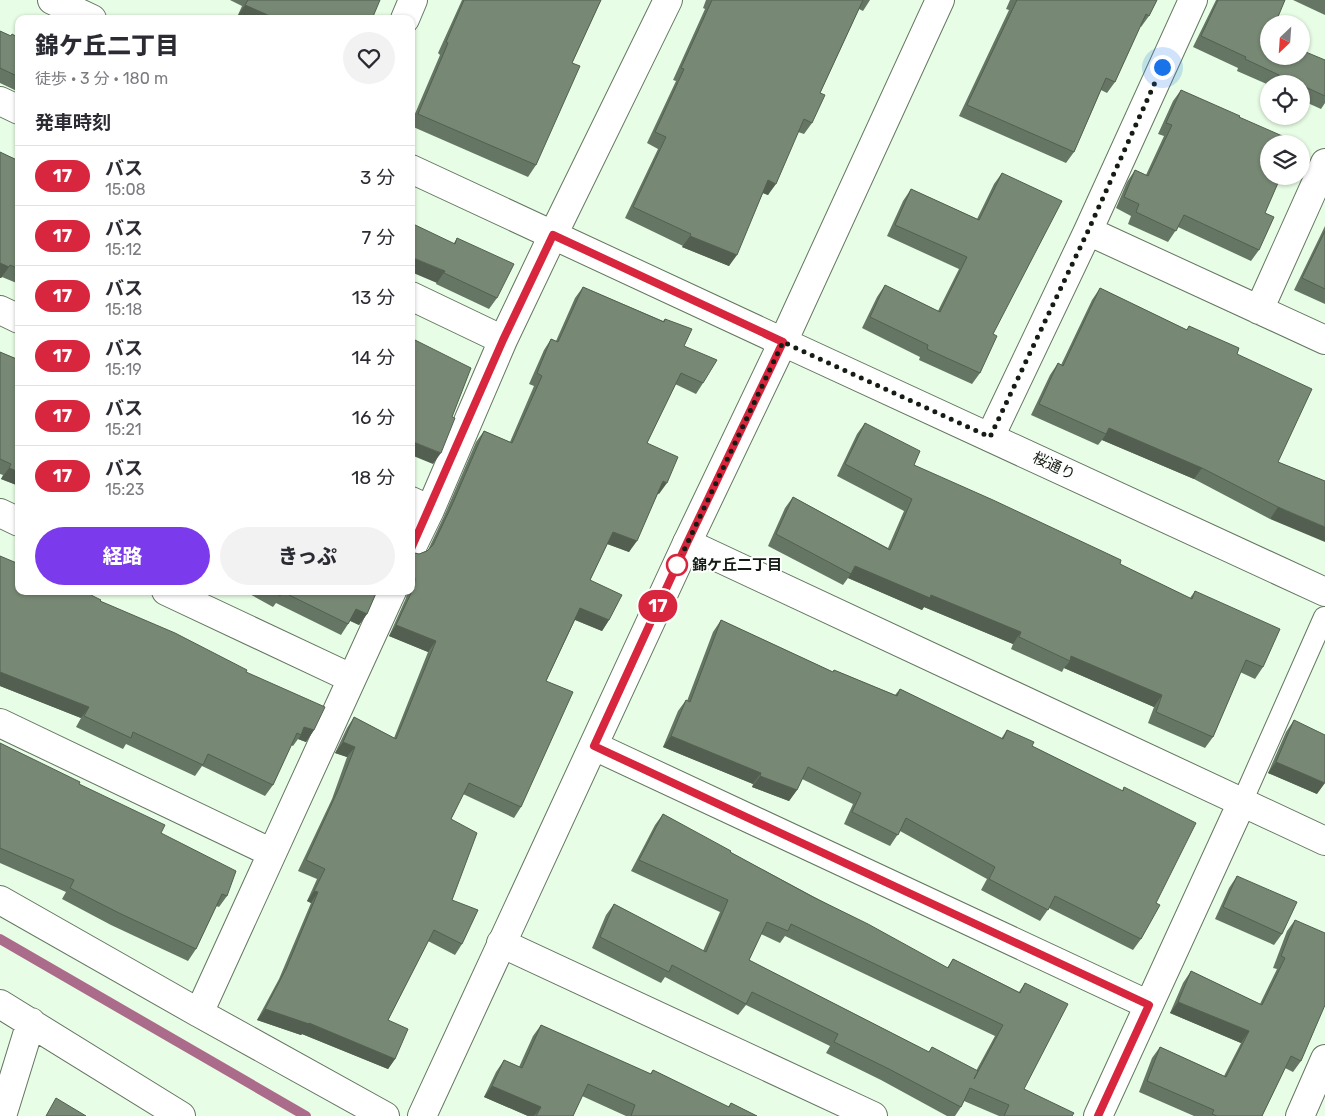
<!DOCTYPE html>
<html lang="ja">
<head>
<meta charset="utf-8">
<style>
	body { margin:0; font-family:Rubik,"Noto Sans JP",sans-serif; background:#f2f2f3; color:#2b2b33; height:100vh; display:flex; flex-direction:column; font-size:19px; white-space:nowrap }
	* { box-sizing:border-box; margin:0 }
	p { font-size:16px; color:#7c7c81 }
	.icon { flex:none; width:28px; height:28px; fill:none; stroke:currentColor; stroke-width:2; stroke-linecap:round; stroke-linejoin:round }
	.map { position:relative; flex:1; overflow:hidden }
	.details { position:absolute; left:15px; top:15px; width:400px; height:580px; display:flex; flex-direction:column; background:#fff; border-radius:10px; box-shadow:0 1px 4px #0004 }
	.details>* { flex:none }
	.badge { padding:0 10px; border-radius:16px; font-size:18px; line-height:32px }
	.needle { width:32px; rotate:205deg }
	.buttons { position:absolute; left:1260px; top:15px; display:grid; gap:10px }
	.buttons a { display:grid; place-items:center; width:50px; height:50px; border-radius:50%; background:#fff; box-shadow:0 1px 4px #0004; font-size:25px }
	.you { position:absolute; width:25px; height:25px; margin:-12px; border:4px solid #fff; border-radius:50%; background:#1a73e8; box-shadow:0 0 0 8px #1a73e833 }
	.map>.badge { position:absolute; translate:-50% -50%; box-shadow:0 0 0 2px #fff }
	h2 { padding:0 20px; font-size:19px; line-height:45px }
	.round { display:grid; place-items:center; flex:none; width:52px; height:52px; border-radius:26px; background:#f2f2f3 }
	.headline { display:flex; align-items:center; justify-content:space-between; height:85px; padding:0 20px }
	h1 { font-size:24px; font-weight:800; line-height:38px }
	.primary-button { display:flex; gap:10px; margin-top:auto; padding:10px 20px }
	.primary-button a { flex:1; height:58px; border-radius:30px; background:#7c3aed; color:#fff; font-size:20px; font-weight:800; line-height:58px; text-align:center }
	.primary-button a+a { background:#f2f2f3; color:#2b2b33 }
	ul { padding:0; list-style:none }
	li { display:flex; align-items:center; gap:15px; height:60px; padding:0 20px; border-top:1px solid #e1e1e2 }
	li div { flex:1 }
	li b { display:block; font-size:19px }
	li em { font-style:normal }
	li .badge { min-width:55px; font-weight:700; text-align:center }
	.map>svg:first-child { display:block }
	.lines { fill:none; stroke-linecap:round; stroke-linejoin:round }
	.stream { stroke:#aa6c8a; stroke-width:10 }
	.pedestrian-casing { stroke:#647661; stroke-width:22 }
	.minor-casing { stroke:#647661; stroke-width:30 }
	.tertiary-casing { stroke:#647661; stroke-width:30 }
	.pedestrian { stroke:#fff; stroke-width:20 }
	.minor { stroke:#fff; stroke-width:28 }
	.tertiary { stroke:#fff; stroke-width:28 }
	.wall { fill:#667664; fill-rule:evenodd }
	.shaded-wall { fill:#536051 }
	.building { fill:#778974; stroke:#536051; fill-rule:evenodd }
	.line-casing { stroke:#fff; stroke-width:11 }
	.line { stroke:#d7263d; stroke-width:8 }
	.walk { stroke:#151c14; stroke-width:5; stroke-dasharray:0 9 }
	.stop-dot { fill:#fff; stroke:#d7263d; stroke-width:2.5 }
	.labels { text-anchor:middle; stroke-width:4; stroke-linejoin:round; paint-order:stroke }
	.street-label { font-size:15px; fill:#151c14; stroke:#fff }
	.stop-label { font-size:15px; font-weight:bold; fill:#151c14; stroke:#fff; text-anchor:start }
</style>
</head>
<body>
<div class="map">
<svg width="1325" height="1116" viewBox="0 0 1325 1116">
	<rect width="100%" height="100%" fill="#e8fde5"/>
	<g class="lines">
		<path class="stream" d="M0 939 306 1116"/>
		<defs>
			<path id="pedestrian" d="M1242 802 1324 617"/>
			<path id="minor" d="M52 0 92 19
				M405 19 413 0
				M0 101 19 110
				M411 169 783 342
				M1088 231 1325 340
				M411 296 503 340
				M0 310 19 319
				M1259 310 1325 163
				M990 437 1088 231 1193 0
				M411 501 430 510 411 549
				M430 510 503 340 553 235 668 0
				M0 513 19 522
				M687 543 1325 841
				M166 591 351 678
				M0 723 272 853
				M594 746 1149 1005
				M0 900 199 1013
				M501 943 873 1116
				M0 1004 181 1116
				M2 1116 31 1022
				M385 1116 199 1013 392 591
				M1098 1116 1242 802
				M1300 1116 1325 1059"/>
			<path id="tertiary" d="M783 342 1325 592
				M422 1116 687 543 783 342 940 0"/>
		</defs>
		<use href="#pedestrian" class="pedestrian-casing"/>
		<use href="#minor" class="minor-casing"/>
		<use href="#tertiary" class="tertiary-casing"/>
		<use href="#pedestrian" class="pedestrian"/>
		<use href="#minor" class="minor"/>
		<use href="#tertiary" class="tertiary"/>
	</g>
	<path class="wall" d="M230 0H380L237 17 242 6Z
		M462 0H601L572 63 536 165 528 177 411 126V123L440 55 438 53Z
		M706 0H870L863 11 859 9 820 93 812 123 804 134 798 132 768 195 763 193 729 266 682 247 683 246 625 218 658 149 647 143 676 81 673 80 705 9 703 8Z
		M1010 0H1157L1149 16 1141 27 1140 26 1115 82 1107 93 1101 90 1074 152 1066 163 959 116 1009 10 1006 9Z
		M1216 0H1285L1269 24V56L1325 60V103L1321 109 1301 100V84H1269V85L1237 71 1238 68 1193 47Z
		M1293 0H1325V15Z
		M0 31 11 36 19 38V92L0 83Z
		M1181 90 1239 117 1265 213 1259 250 1251 261 1178 227 1168 242 1128 224 1131 216 1116 208 1127 182 1135 170 1146 175 1164 136 1158 134 1173 101Z
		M0 152 19 161V284L2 277 1 278H0Z
		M1002 173 993 334 980 373 972 384 919 360 920 357 862 328 877 297 885 285 938 311 959 269 887 236 903 201 911 189 977 219 994 184Z
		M1325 226V304L1294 290Z
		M457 238 497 298 489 309 436 284 454 243Z
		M583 287 663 321 665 319 684 346 703 383 696 394 675 384 647 443 659 494 658 493 629 552 607 544 590 580 609 620 602 631 575 620 546 681 521 807 514 818 463 794 451 819 452 900 462 944 455 955 428 941 388 1020 395 1059 388 1069 302 1034 301 1035 257 1020 279 979 311 903 307 901 317 879 298 871 332 799 347 757 335 753 347 728 354 717 394 738 428 652 389 636 406 598 407 591H411V552L419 554 428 550 444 516 476 442 484 431 510 442 534 386 529 384 544 350 551 339 556 341 575 298Z
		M1100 288 1187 330 1189 326 1237 354 1278 462 1325 481 1270 519 1194 479 1102 440 1098 445 1031 415 1050 375 1058 363 1061 365 1092 300Z
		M0 352 19 360V486L1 479 3 475 0 474Z
		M865 423 914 465 1190 598 1195 591 1263 667 1255 679 1240 672 1213 737 1205 748 1148 723 1154 707 1064 668 1062 672 1011 649 1013 644 924 607 922 610 848 578 843 585 768 546 785 508 793 497 888 548 904 511 837 476 857 434Z
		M0 556 100 601 246 672 314 730 306 742 298 739 293 746 291 745 273 785 265 796 202 766 195 776 126 744 123 749 76 727 81 718 0 686Z
		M244 591H377L367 614 359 625 350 621 341 635 276 603 273 607Z
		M721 620 833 672 834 670 895 695 900 689 1001 739 1007 730 1032 746 1122 791 1124 787 1156 903 1141 939 1133 950 1049 908 1040 921 981 890 987 879 900 831 890 846 844 824 853 804 802 779 797 790 789 801 752 787 753 784 663 747 678 711 686 700 687 701 713 632Z
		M1294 720 1317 794 1268 773 1286 732Z
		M0 743 79 784 161 833 227 896 219 907 216 906 196 949 188 961 111 925 62 899 66 892 0 863Z
		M663 814 730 852 947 968 953 959 1019 992 1025 983 1024 1089 1072 1116H999L964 1101 961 1107 955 1116H947L881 1080 826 1053 830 1046 746 1005 738 1015 665 977 661 983 592 948 606 915 614 904 703 951 720 912 631 871 655 825ZM761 934 780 943 785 936 995 1036 976 1071 932 1047 929 1052 749 960Z
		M1237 876 1282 934 1274 945 1215 919 1229 888Z
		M1295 920 1301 1061 1293 1072 1285 1068 1262 1116H1194L1139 1092 1152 1058 1160 1047 1224 1076 1241 1043 1170 1013 1183 983 1191 971 1260 1004 1277 969 1273 968 1287 931Z
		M541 1025 650 1074 653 1070 728 1107 731 1103 757 1116H626L582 1096 573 1116H528L484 1097 496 1072 504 1060 519 1067 533 1036Z"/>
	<path class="shaded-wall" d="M245 5 277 19H242L237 17Z
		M768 180 776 184 768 195 760 192Z
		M690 236 737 255 729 266 682 247Z
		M411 257 445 271 437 283 411 272Z
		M0 263 9 267 1 278H0Z
		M1109 428 1202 468 1194 479 1102 440 1106 434Z
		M411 441 441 453 433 464 411 455Z
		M9 468 19 472V486L1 479Z
		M663 481 667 483 659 494 655 492Z
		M1278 507 1325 527V542L1270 519Z
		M613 532 637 541 629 552 605 543Z
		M855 566 931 595 1021 632 1013 644 924 607 922 610 848 578Z
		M580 608 609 620 602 631 573 619Z
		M356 609 367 614 359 625 349 620Z
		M396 625 436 641 428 652 389 636Z
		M1071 656 1162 695 1154 707 1064 668 1070 661Z
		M0 672 89 707 81 718 0 686Z
		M304 727 314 730 306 742 298 739 301 735Z
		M671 736 761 773 753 784 663 747Z
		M343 742 355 747 347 757 335 753Z
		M1276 762 1325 783 1317 794 1268 773Z
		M760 776 797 790 789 801 752 787Z
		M314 891 318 892 311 903 307 901Z
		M1178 1002 1249 1031 1241 1043 1170 1013Z
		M265 1009 309 1023 395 1059 388 1069 302 1034 301 1035 257 1020Z
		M492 1086 541 1107 534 1116H528L484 1097Z"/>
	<path class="building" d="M248 0H380L372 19H277L245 5Z
		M464 0H601L572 63 580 66 536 165 418 114 448 43 446 42Z
		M712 0H863L820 93 825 95 812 123 804 119 776 184 768 180 737 255 690 236 691 234 633 207 666 137 655 132 684 69 681 68Z
		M1017 0H1157L1149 16 1146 14 1115 82 1106 78 1074 152 967 105Z
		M1218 0H1285L1275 24H1269V56H1301V50L1325 60V96L1301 85V84H1298L1245 59 1246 57 1201 36Z
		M0 31 11 36 12 34 19 38V77L0 68Z
		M1181 90 1240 116 1239 117 1296 142 1295 144H1269V176H1281L1265 213 1274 217 1259 250 1184 215 1176 231 1136 212 1139 204 1124 197 1135 170 1148 176 1172 125 1166 123Z
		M0 152 19 161V269L10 265 9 267 0 263Z
		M1002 173 1062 201 993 334 997 336 980 373 927 349 928 345 870 317 885 285 940 312 967 257 895 225 911 189 979 220Z
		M411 223 455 244 457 238 514 264 497 298 444 273 445 271 411 257Z
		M1325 231V289L1302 278Z
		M583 287 664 322 665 319 692 329 684 346 717 360 703 383 681 373 647 443 678 457 667 483 663 481 637 541 613 532 590 580 622 595 609 620 580 608 546 681 573 692 521 807 469 783 451 819 477 833 452 900 478 910 462 944 434 930 388 1020 408 1029 395 1059 309 1023V1024L265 1009 286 969 318 892 314 891 325 869 306 860 339 788 355 747 343 742 354 717 396 739 436 641 396 625 414 587 415 579 413 572 411 570V552L419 554 427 551 433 545 452 505 484 431 512 443 542 376 537 373 551 339 558 342Z
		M1100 288 1187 330 1189 326 1239 348 1237 354 1312 389 1278 462 1325 481V527L1278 507 1202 468 1109 428 1106 434 1039 404 1058 363 1063 366Z
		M411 338 471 368 452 417 455 418 441 453 411 441Z
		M0 352 19 360V472L9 468 11 464 0 459Z
		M865 423 920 451 914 465 993 500 1121 560 1120 564 1192 599 1195 591 1280 629 1263 667 1246 660 1213 737 1156 712 1162 695 1071 656 1070 661 1019 637 1021 632 931 595 930 598 855 566 851 574 776 534 793 497 890 550 912 499 845 464Z
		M0 556 19 564V591H83L101 600 100 601 175 633 247 670 246 672 325 707 314 730 304 727 301 735 297 733 273 785 208 754 203 765 133 732 131 738 84 716 89 707 0 672Z
		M271 591H377L367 614 356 609 348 624 283 592 280 596Z
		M721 620 833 672 834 670 897 696 900 689 1003 739 1007 730 1034 742 1032 746 1123 791 1124 787 1196 823 1156 903 1160 905 1141 939 1055 896 1048 910 989 879 995 867 906 818 898 835 852 812 861 793 808 767 797 790 760 776 761 773 671 736 686 700 690 702Z
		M1294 720 1325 735V783L1276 762Z
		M0 743 80 782 79 784 165 825 161 833 236 871 227 896 222 894 196 949 119 913 70 888 74 880 0 848Z
		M663 814 731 851 730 852 813 897 868 924 948 968 953 959 1020 993 1025 983 1068 1004 1024 1089 1074 1113 1072 1116H1004L1009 1105 970 1088 961 1107 889 1069 834 1042 838 1034 752 992 746 1004 672 965 669 972 600 937 614 904 706 952 728 900 639 860ZM767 922 788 931 791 924 1003 1025 974 1079 978 1071 932 1047 929 1052 749 960Z
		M1237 876 1297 902 1282 934 1223 907Z
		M1295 920 1325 933V1005L1301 1061 1291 1056 1262 1116H1217L1212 1114 1214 1110 1147 1081 1160 1047 1226 1077 1249 1031 1178 1002 1191 971 1262 1005 1285 958 1281 956Z
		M541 1025 651 1074 653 1070 729 1107 731 1103 757 1116H631L635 1105 588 1084 573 1116H536L541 1107 492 1086 504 1060 522 1068Z
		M56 1098 86 1116H46Z"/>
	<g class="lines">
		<defs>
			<path id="line" d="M411 549 503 340 553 235 783 342 687 543 594 746 1149 1005 1098 1116"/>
		</defs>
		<use href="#line" class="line-casing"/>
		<use href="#line" class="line"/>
		<path class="walk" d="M677 565 783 342 990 437 1088 231 1162 67"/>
	</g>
	<circle class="stop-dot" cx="677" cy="565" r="10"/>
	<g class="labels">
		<g class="street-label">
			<text transform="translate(1054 466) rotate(25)" y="5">桜通り</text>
		</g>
		<g class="stop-label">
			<text x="692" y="570">錦ケ丘二丁目</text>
		</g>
	</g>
</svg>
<div class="buttons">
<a><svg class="needle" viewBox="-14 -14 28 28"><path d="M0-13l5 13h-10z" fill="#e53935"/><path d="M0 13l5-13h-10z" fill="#7c7c81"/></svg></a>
<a><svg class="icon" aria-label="locate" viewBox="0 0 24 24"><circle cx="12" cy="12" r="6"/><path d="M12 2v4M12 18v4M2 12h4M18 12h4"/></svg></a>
<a><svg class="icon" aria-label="layers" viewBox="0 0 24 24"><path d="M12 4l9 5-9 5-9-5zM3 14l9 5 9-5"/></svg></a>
</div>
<div class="you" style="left:1162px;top:67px"></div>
<b class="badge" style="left:658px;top:606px;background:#d7263d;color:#fff">17</b>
<section class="details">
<div class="headline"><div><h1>錦ケ丘二丁目</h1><p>徒歩 · 3 分 · 180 m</p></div><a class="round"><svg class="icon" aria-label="heart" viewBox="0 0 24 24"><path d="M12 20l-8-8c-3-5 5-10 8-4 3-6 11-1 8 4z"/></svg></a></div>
<h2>発車時刻</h2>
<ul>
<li><span class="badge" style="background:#d7263d;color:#fff">17</span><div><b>バス</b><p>15:08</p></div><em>3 分</em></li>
<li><span class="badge" style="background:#d7263d;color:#fff">17</span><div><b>バス</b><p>15:12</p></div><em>7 分</em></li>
<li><span class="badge" style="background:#d7263d;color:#fff">17</span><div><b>バス</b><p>15:18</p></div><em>13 分</em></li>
<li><span class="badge" style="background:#d7263d;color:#fff">17</span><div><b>バス</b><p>15:19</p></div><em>14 分</em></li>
<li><span class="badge" style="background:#d7263d;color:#fff">17</span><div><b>バス</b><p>15:21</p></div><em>16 分</em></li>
<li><span class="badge" style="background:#d7263d;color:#fff">17</span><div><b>バス</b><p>15:23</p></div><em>18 分</em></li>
</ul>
<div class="primary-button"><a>経路</a><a>きっぷ</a></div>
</section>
</div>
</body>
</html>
